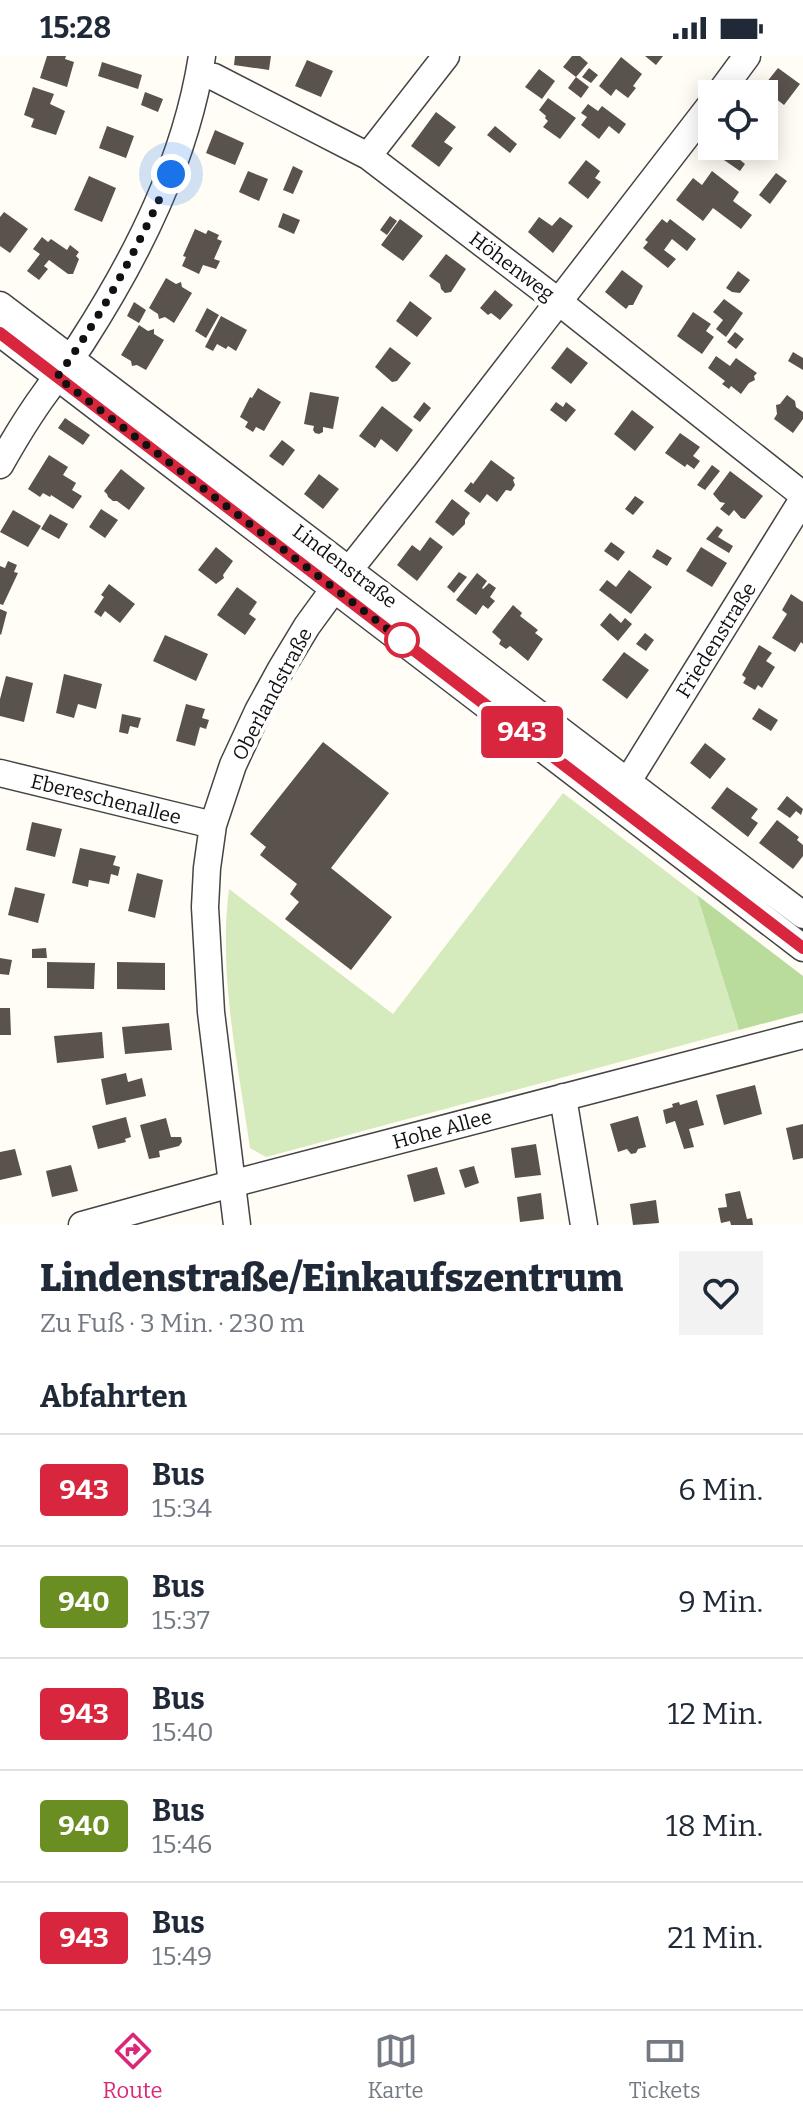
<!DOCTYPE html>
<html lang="de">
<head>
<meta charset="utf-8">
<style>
	body { margin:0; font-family:Bitter,serif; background:#f2f2f3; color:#1f2937; height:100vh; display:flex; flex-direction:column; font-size:30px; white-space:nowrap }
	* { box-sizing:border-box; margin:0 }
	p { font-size:26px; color:#747a83 }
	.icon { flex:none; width:44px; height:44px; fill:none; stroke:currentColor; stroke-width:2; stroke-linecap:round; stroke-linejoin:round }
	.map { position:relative; height:1169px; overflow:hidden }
	.sheet { display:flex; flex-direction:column; background:#fff; flex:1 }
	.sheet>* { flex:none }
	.badge { padding:0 16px; border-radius:6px; font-size:28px; line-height:52px }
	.controls { position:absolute; left:698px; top:24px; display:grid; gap:16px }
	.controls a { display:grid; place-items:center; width:80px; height:80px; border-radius:0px; background:#fff; box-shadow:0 4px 20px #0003; font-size:40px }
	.you { position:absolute; width:40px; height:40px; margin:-20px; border:6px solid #fff; border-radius:50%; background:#1a73e8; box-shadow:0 0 0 12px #1a73e833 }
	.map>.badge { position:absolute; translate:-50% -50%; box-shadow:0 0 0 4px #fff }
	h2 { padding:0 40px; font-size:30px; line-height:72px }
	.round { display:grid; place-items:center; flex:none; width:84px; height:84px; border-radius:0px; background:#f2f2f3 }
	.overview { display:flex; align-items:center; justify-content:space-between; height:136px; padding:0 40px }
	h1 { font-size:38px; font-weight:800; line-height:60px }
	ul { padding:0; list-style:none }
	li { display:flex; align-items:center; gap:24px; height:112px; padding:0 40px; border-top:2px solid #e0e1e3 }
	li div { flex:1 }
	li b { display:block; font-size:30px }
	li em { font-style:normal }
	li .badge { min-width:88px; font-weight:700; text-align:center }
	.status { display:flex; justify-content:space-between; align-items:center; height:56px; padding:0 40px; background:#fff; direction:ltr }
	.status svg { height:22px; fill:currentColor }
	.tab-bar { display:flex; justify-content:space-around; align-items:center; height:112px; border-top:2px solid #e0e1e3; background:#fff; font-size:22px; color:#747a83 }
	.tab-bar a { display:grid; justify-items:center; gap:4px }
	.tab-bar .on { color:#db2777 }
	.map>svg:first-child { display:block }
	.green { fill:#d5ebbd }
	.forest { fill:#b9dc9c }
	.building { fill:#5a524d }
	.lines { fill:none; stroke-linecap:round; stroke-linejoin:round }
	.minor-casing { stroke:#444; stroke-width:29 }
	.minor { stroke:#fff; stroke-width:26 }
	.line-casing { stroke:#fff; stroke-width:18 }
	.line { stroke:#d7263d; stroke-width:12 }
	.walk { stroke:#111; stroke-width:8; stroke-dasharray:0 14.4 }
	.stop-dot { fill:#fff; stroke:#d7263d; stroke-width:4 }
	.labels { text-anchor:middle; stroke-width:8; stroke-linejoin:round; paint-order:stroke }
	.street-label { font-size:20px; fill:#111; stroke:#fff }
</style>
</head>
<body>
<div class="status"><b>15:28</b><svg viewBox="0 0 49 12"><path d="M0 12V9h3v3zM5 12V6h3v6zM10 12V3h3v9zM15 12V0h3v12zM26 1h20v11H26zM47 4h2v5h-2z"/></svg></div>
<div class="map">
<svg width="803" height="1169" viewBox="0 0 803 1169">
	<rect width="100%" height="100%" fill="#fffdf5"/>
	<path class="green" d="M563 737 697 839 739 974 266 1101 250 1092C238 1007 218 919 229 833L393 958Z"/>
	<path class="forest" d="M697 839 803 920V957L739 974Z"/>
	<path class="building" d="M47 0H66L65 3 74 6 67 31 40 22Z
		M235 0H271L269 14 234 9Z
		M572 0H580L588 7 576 21 563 11Z
		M645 0H663L656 9Z
		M621 1 642 18 633 30 636 32 628 42 616 33 611 40 599 30Z
		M307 4 333 15 321 41 295 30Z
		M102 6 142 19 138 33 98 20Z
		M589 12 598 19 591 27 582 21Z
		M778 12 800 28 784 49 762 32Z
		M539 13 555 25 542 43 525 31Z
		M576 21 589 31 581 42 568 32Z
		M33 31 54 38 50 48 65 55 56 79 31 71 34 63 24 59Z
		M145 36 163 43 158 56 141 49Z
		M548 42 576 62 560 83 543 71 548 65 545 62 546 60 539 54Z
		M588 48 598 55 602 50 626 68 619 78 609 70 599 83 581 69 587 61 581 57Z
		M436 56 456 71 444 86 453 92 439 111 411 90Z
		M107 70 134 80 126 102 99 92Z
		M495 70 517 88 510 97 487 79Z
		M215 74 244 87 235 109 206 97Z
		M714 90H749L739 103 745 108 740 115 721 102 724 98Z
		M586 104 600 115 595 122 601 126 588 143 568 127Z
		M293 110 303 115 293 138 283 134Z
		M248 115 268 123 259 145 239 136Z
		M712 115 739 136 733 145 752 159 741 173 713 152 703 165 676 144 693 122 702 129Z
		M776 117 787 125 770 148 759 139Z
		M89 120 116 132 102 166 74 154Z
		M4 156 28 173 10 197 0 190V161Z
		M283 157 300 164 294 178 278 171Z
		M390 160 397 165 387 179 380 174Z
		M539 161 552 170 560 161 573 170 553 197 528 176Z
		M400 163 423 180 403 205 381 189Z
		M662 163 667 167 670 163 696 183 687 195 672 183 664 194 676 203 668 212 643 192 648 186 645 184Z
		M195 173 206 178 208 174 219 179 217 183 222 185 214 203 220 205 216 213 203 209 199 218 182 210 186 201 183 200Z
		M42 181 48 186 51 183 67 194 70 189 79 196 76 200 79 203 73 218H68L49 204 44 210 48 213 39 224 27 215 40 198 33 193Z
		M446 198 466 213 451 236 445 237 441 233 440 228 429 220Z
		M622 214 643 230 633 249H629L626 253 605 236Z
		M738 215 750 224 740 237 732 236 726 232Z
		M166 222 176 228 181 226 182 231 192 237 174 267 165 261 159 263 158 258 149 252Z
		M495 234 513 249 500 264 491 257 488 259 480 252Z
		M724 243 743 257 726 281 716 273 723 264 713 256Z
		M410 245 432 262 417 281 396 265Z
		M134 246 146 254 139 267 127 260Z
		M207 252 219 259 206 282 195 275Z
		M693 256 711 268 706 275 714 281 702 298 677 280Z
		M221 260 247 274 236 295 228 290 226 293 217 288 213 295 205 291Z
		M139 269 148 275 154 273V278L164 284 146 314 137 309 132 310 131 305 121 299Z
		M735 276 744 283 736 293 727 286Z
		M390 291 411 307 397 325 392 326 375 311Z
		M567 291 588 307 571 328 551 312Z
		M793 296 803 302V314L788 305Z
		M716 300 730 310 736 302 757 317 754 320 755 324 749 327 741 338 731 330 729 333 722 328 725 325 708 312Z
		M258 332 281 346 264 375 256 371 253 376 245 371 248 366 240 361 250 341 252 342Z
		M310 336 339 341 333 373 323 371V376L319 378 315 377 313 374 314 370 304 368Z
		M787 339 795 345 796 351 803 356V363L793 377 774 363 777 358 776 349 780 348Z
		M424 346 431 352 420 366 413 361Z
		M556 346 563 351 566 346 576 354 566 366 550 354Z
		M382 350 413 374 397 396 381 383 375 392 359 380Z
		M632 354 654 371 635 395 614 378Z
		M65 362 90 379 83 389 58 372Z
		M680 377 700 391 693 400 700 405 694 413 687 408 685 411 665 397Z
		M282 384 295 394 283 410 269 400Z
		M49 399 68 411 63 419 76 427 72 434 82 440 73 453 51 439 50 441 43 437 40 441 28 433Z
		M491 404 515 422 513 424 515 429 511 435 506 434 497 446 487 438 480 447 464 435 471 426 473 428Z
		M712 409 720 415 705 434 697 429Z
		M121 413 145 432 129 454 117 445H113L108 441 107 438 104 435Z
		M730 415 763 440 745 463 741 462 734 454 729 460 720 453 725 447 720 446 713 438Z
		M319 418 339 433 323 453 304 438Z
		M635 440 644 446 633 459 625 453Z
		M452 443 470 457 465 464V468L453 480 435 466Z
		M101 453 118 464 105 482 89 471Z
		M13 454 41 470 28 491 0 476Z
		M50 458 68 468 59 483 41 473Z
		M717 470 723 474 718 481 733 490 729 497 706 483Z
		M430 481 443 491 417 525 397 509 412 489 420 495Z
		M611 486 625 496 618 505 604 495Z
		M216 491 233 505 223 519 224 522 216 528 198 514Z
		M701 491 727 507 712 531 686 515Z
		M657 493 672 502 667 510 652 501Z
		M8 505 17 509 14 516 18 517 3 549 0 548V510L5 512Z
		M629 514 652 531 631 558 599 534 607 524 616 531Z
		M459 516 467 521 454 537 447 531Z
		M477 517 487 525 482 532 483 533 489 527 496 532 490 541 495 545 488 553 483 549 476 559 456 544Z
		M109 528 135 548 120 567 105 555 101 561 94 556 104 541 101 539Z
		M237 531 257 546 249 558 256 563 245 579 217 559Z
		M791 538 803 546V588L801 586 795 596 772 582 787 558 782 554Z
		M513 549 522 557 520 560 538 574 535 577 543 583 528 605 510 590 506 593 499 588 501 584 492 576Z
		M0 553 7 556 1 579 0 578Z
		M610 557 621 567 625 562 632 568 618 585 600 569Z
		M645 577 654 584 646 595 636 588Z
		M165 579 208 598 196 625 153 605Z
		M759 589 772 597 766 605 775 611 762 632 758 629 755 634 743 627 746 622 742 619Z
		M624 596 649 614 627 643 602 624Z
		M64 618 102 628 96 653 78 648 74 662 56 657Z
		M6 620 33 627 24 666 0 660V643Z
		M186 648 205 653 202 662 209 664 206 673 200 671 195 690 176 685Z
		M759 652 778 664 771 675 752 663Z
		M122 658 141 662 138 672 130 670 128 678 119 676Z
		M323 686 389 737 331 812 392 861 351 914 285 863 299 846 290 838 297 828 260 799 266 791 250 778Z
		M705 687 726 703 710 723 690 707Z
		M727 731 758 753 751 762 758 767 748 781 711 752Z
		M787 740 803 753 801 759 796 755 790 762 777 753Z
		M777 764 799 781 797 784 803 789V800L793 813 759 787Z
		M32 766 62 773 55 801 26 794Z
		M80 792 116 800 113 809 120 811 118 820 111 818 109 828 89 824 88 831 72 827Z
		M137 817 163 824 155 862 128 855Z
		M15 831 45 838 38 867 8 859Z
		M46 892 47 902H32V893Z
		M0 902 12 904 9 919 0 918Z
		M47 906 95 907 94 933 47 932Z
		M117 906 165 907V934L117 933Z
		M0 952H10L11 979H0Z
		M169 967 172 994 125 998 122 971Z
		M102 976 104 1002 57 1007 54 980Z
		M126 1017 128 1026 142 1022 146 1040 106 1049 101 1023Z
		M755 1029 762 1058 724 1069 716 1039Z
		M697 1044 704 1069 689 1073 694 1091 684 1093 675 1065 666 1068 663 1054 673 1051 672 1048 679 1046 680 1049Z
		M638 1060 646 1091 638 1093 636 1097 631 1098 627 1093 618 1096 610 1068Z
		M126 1061 131 1081 125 1083 126 1086 98 1093 92 1070Z
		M166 1062 171 1081H181L182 1086 179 1090 159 1095 160 1101 149 1103 140 1069Z
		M803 1068V1102L793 1104 786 1072Z
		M536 1088 541 1119 515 1122 511 1092Z
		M15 1093 22 1119 0 1124V1096Z
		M71 1109 78 1135 52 1141 46 1115Z
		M474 1110 479 1127 465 1132 459 1114Z
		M437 1111 445 1138 414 1146 407 1119Z
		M740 1135 747 1163 752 1162 753 1169H731L730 1165 721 1167 718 1152 727 1151 725 1138Z
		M541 1137 544 1163 520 1166 517 1141Z
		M656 1144 659 1167 633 1169 630 1148Z"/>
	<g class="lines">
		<defs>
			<path id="minor" d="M200 18 214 21 368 100 559 246 803 439
				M719 38 747 0
				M368 100 446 0
				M0 249 803 859
				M0 277 803 892
				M0 409C14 384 29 359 46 336 58 319 71 303 82 286 138 199 186 103 202 0
				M0 717 213 769
				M628 725 803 443
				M563 1041 584 1169
				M82 1169 231 1128 803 979
				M237 1169 211 956 205 851 207 812 213 769 233 709 258 655 281 613 307 570 334 533 427 416 712 47"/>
		</defs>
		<use href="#minor" class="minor-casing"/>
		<use href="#minor" class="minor"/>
	</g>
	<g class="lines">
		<defs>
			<path id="line" d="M0 277 803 892"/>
		</defs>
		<use href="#line" class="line-casing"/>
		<use href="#line" class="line"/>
		<path class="walk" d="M171 118C138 191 104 257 57 321L402 584"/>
	</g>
	<circle class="stop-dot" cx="402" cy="584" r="16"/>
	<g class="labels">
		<g class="street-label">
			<text transform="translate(512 210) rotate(37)" y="7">Höhenweg</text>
			<text transform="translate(345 510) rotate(37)" y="7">Lindenstraße</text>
			<text transform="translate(716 584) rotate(-58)" y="7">Friedenstraße</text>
			<text transform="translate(272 638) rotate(-62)" y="7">Oberlandstraße</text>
			<text transform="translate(106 743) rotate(14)" y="7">Ebereschenallee</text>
			<text transform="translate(442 1073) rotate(-15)" y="7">Hohe Allee</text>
		</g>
	</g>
</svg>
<div class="controls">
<a><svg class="icon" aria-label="locate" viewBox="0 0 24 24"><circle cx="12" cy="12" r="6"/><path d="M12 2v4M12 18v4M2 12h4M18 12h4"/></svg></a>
</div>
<div class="you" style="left:171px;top:118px"></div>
<b class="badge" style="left:522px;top:676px;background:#d7263d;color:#fff">943</b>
</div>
<section class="sheet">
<div class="overview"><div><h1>Lindenstraße/Einkaufszentrum</h1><p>Zu Fuß · 3 Min. · 230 m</p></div><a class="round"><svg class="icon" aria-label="heart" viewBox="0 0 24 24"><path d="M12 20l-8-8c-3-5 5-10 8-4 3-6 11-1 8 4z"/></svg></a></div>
<h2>Abfahrten</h2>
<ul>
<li><span class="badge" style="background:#d7263d;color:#fff">943</span><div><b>Bus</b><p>15:34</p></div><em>6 Min.</em></li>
<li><span class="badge" style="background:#6b8e23;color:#fff">940</span><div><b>Bus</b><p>15:37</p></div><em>9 Min.</em></li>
<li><span class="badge" style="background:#d7263d;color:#fff">943</span><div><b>Bus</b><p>15:40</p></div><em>12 Min.</em></li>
<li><span class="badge" style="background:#6b8e23;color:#fff">940</span><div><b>Bus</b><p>15:46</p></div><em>18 Min.</em></li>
<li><span class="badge" style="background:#d7263d;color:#fff">943</span><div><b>Bus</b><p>15:49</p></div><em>21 Min.</em></li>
</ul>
</section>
<nav class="tab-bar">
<a class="on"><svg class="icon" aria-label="directions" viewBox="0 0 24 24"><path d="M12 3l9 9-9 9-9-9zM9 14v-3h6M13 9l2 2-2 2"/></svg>Route</a>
<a><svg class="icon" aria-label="map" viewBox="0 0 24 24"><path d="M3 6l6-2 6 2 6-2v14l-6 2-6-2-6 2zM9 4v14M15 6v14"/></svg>Karte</a>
<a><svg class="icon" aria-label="tickets" viewBox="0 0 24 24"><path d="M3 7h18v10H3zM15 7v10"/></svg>Tickets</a>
</nav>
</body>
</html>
